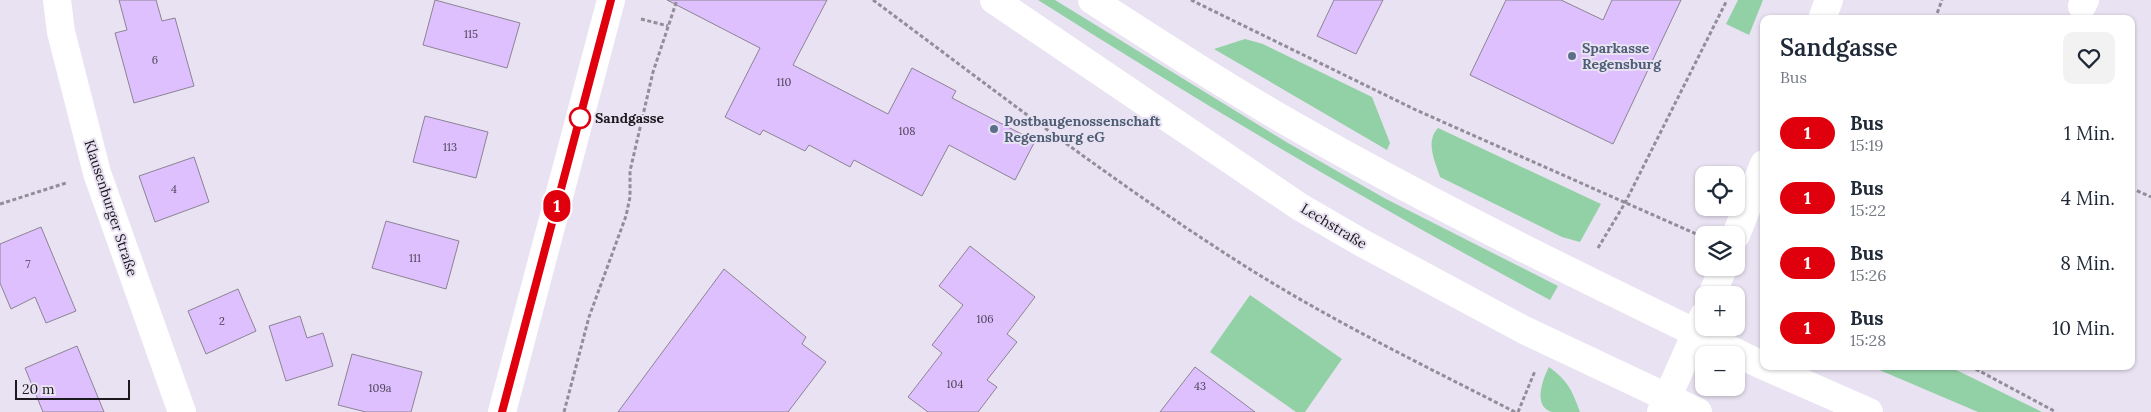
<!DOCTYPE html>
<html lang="de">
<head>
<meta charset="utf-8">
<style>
	body { margin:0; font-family:Lora,serif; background:#f2f2f3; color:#1f2937; height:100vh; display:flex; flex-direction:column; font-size:19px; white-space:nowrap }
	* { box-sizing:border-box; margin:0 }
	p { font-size:16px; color:#747a83 }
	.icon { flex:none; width:28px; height:28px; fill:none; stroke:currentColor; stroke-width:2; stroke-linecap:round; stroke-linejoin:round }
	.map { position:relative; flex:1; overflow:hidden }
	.sheet { position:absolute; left:1760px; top:15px; width:375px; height:355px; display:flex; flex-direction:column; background:#fff; border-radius:10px; box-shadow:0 1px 4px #0004 }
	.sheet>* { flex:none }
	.badge { padding:0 10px; border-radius:16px; font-size:18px; line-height:32px }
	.tools { position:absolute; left:1695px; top:166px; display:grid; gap:10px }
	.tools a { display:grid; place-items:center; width:50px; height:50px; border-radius:10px; background:#fff; box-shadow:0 1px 4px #0004; font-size:25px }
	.scale { position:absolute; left:15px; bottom:12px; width:115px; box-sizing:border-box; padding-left:5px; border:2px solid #1b181e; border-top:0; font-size:14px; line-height:18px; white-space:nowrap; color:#1b181e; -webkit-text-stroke:4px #e9e2f2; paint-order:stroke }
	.map>.badge { position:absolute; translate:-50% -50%; box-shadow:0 0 0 2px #fff }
	.round { display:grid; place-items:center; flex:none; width:52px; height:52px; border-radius:10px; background:#f2f2f3 }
	.summary { display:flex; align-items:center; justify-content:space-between; height:85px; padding:0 20px }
	h1 { font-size:24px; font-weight:600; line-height:38px }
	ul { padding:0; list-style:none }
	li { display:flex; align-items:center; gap:15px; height:65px; padding:0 20px }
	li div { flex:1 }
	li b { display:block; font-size:19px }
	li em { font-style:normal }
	li .badge { min-width:55px; font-weight:700; text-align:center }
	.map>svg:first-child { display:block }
	.green { fill:#92d1a6 }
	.building { fill:#dec0fe; stroke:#8b8493 }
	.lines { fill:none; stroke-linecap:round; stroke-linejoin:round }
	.path { stroke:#928d99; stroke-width:3; stroke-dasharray:4 2.5; stroke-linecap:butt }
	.minor { stroke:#fff; stroke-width:28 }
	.line-casing { stroke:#fff; stroke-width:11 }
	.line { stroke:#e0000d; stroke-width:8 }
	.service-dot { fill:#5c6f8a; stroke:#e9e2f2; stroke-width:2 }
	.stop-dot { fill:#fff; stroke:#e0000d; stroke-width:2.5 }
	.labels { text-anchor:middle; stroke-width:4; stroke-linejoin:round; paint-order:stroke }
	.number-label { font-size:11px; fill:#4c4256 }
	.service-label { font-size:14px; font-weight:bold; fill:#4e5e75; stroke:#e9e2f2; text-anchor:start }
	.stop-label { font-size:14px; font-weight:bold; fill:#1b181e; stroke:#e9e2f2; text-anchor:start }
	.street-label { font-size:14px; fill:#1b181e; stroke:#e9e2f2 }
</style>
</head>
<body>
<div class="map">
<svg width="2151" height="412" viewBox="0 0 2151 412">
	<rect width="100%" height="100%" fill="#e9e2f2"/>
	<path class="green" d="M1038 0H1055L1288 143 1386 199 1558 286 1550 300C1375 206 1205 106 1038 0Z
		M1738 0H1763L1749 35 1726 24Z
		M1245 39 1263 44 1372 97 1390 143 1387 150 1214 49Z
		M1438 128 1601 204 1580 242 1562 237 1440 177C1435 161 1425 142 1438 128Z
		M1250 295 1342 359 1305 412H1296L1210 352Z
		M1870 366H1948L2042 412H1978Z
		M1549 367C1568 381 1572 390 1580 412 1571 412 1560 412 1552 412 1532 407 1543 378 1549 367Z"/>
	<path class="building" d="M119 0H156L162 21 175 18 194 86 134 103 115 33 127 30Z
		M435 0 520 23 507 68 423 45Z
		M667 0H827L793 65 888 114 912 68 956 91 952 98 1035 141 1015 180 949 145 922 196 854 160 850 167 809 145 805 151 763 130 760 135 725 117 760 48Z
		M1334 0H1383L1356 54 1317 36Z
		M1506 0H1561L1603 20 1612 0H1681L1613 144 1470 75Z
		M425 116 488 132 476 178 413 162Z
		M194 157 209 202 155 222 139 176Z
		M386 221 459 241 446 289 372 268Z
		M41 227 76 311 46 323 35 297 11 309 0 283V244Z
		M970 246 1035 297 1007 334 1017 342 987 380 997 387 978 412H928L908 397 942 353 932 345 963 305 939 286Z
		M724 269 806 337 802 344 826 362 788 412H618Z
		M238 289 256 331 206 354 188 311Z
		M300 316 307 338 323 333 333 366 286 381 269 326Z
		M77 346 104 412H43L25 368Z
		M352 354 422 372 411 412H366L338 405Z
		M1195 367 1255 412H1160Z"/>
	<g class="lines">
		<path class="path" d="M873 0C997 92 1118 186 1248 268 1334 322 1425 366 1515 412
			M1191 0 1416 110 1703 237
			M641 19 668 26
			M1935 19 1942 0
			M2131 188 2151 197
			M0 204 66 183
			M1598 248 1625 203 1727 0
			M1970 366 2056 412
			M564 412 589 317 626 216 630 197V171L653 72 677 0
			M1518 412 1535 371"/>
		<path class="minor" d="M57 0 61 32 97 173 182 412
			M994 0 1300 207 1364 244 1524 330 1698 412
			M1092 0C1160 44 1228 88 1298 128 1449 214 1607 290 1764 366
			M2082 6 2085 0
			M1822 19 1829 0
			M1736 235 1764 164
			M1712 295 1723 268
			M1764 366 1869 412
			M502 412 611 0
			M1661 412 1704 315"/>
	</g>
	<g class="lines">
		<defs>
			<path id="line" d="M502 412 611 0"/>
		</defs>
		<use href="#line" class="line-casing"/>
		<use href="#line" class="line"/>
	</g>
	<g class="service-dot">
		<circle cx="1572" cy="56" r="5"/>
		<circle cx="994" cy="129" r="5"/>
	</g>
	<circle class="stop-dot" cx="580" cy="118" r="10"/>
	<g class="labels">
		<g class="number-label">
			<text x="471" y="38">115</text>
			<text x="155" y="64">6</text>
			<text x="784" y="86">110</text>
			<text x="907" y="135">108</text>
			<text x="450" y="151">113</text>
			<text x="174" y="193">4</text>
			<text x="415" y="262">111</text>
			<text x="28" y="268">7</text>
			<text x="985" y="323">106</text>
			<text x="222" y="325">2</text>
			<text x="955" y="388">104</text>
			<text x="1200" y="390">43</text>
			<text x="380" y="392">109a</text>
		</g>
		<g class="service-label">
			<text x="1582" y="53">Sparkasse<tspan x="1582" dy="16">Regensburg</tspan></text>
			<text x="1004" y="126">Postbaugenossenschaft<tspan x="1004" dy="16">Regensburg eG</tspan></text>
		</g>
		<g class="stop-label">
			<text x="595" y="123">Sandgasse</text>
		</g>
		<g class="street-label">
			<text transform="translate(111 208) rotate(72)" y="5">Klausenburger Straße</text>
			<text transform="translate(1334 226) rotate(31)" y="5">Lechstraße</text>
		</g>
	</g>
</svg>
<div class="tools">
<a><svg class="icon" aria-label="locate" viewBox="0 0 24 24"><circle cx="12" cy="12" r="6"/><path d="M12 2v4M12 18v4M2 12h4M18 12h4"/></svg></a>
<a><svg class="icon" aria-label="layers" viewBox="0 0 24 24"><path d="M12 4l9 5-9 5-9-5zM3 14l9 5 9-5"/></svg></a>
<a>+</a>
<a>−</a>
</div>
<div class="scale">20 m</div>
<b class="badge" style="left:557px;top:206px;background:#e0000d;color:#fff">1</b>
<section class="sheet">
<div class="summary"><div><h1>Sandgasse</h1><p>Bus</p></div><a class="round"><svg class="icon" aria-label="heart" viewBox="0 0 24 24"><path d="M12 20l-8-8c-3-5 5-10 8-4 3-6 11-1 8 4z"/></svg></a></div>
<ul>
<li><span class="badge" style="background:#e0000d;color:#fff">1</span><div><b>Bus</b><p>15:19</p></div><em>1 Min.</em></li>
<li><span class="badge" style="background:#e0000d;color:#fff">1</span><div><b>Bus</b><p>15:22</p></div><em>4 Min.</em></li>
<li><span class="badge" style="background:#e0000d;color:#fff">1</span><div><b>Bus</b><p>15:26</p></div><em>8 Min.</em></li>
<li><span class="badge" style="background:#e0000d;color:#fff">1</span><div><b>Bus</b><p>15:28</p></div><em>10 Min.</em></li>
</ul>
</section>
</div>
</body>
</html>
